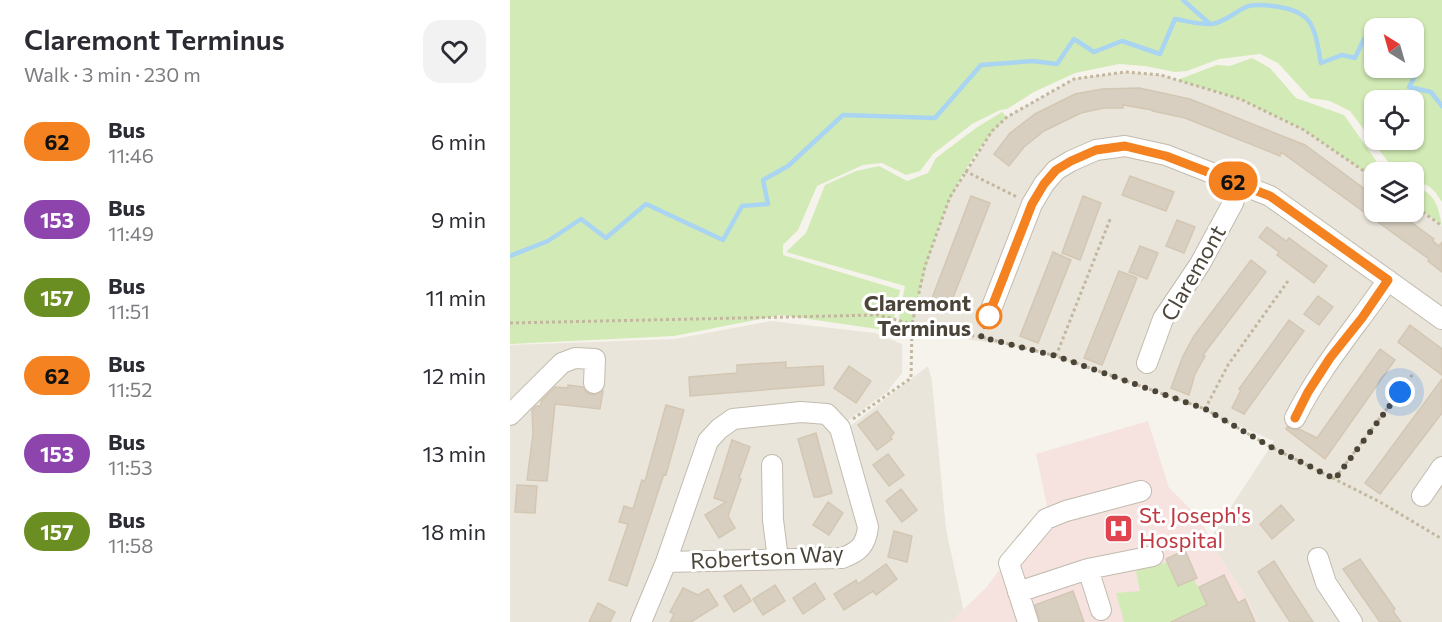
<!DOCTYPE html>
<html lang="en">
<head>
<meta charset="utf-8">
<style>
	body { margin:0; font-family:Commissioner,sans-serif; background:#f2f2f3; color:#2b2b33; height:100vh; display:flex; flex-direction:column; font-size:22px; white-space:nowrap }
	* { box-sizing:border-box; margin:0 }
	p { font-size:20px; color:#7c7c81 }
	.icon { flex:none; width:33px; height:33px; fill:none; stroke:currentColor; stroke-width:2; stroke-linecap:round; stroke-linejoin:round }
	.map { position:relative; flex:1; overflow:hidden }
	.sheet { display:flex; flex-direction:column; background:#fff; width:510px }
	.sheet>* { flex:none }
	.badge { padding:0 12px; border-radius:20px; font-size:21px; line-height:39px }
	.needle { width:39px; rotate:323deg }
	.tools { position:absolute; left:854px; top:18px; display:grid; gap:12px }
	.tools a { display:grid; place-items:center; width:60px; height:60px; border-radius:12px; background:#fff; box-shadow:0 2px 4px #0004; font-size:30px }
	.you { position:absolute; width:30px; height:30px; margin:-15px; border:4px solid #fff; border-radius:50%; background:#1a73e8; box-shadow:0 0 0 9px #1a73e833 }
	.map>.badge { position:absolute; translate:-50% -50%; box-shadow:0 0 0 3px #fff }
	.round { display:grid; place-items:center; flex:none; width:63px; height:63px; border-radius:18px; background:#f2f2f3 }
	.summary { display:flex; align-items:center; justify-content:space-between; height:102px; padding:0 24px }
	h1 { font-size:28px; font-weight:600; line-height:45px }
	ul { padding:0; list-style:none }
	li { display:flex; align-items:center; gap:18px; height:78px; padding:0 24px }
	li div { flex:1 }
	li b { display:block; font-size:22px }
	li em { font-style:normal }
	li .badge { min-width:66px; font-weight:700; text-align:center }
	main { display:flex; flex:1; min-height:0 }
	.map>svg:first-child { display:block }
	.residential { fill:#eae5da }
	.medical { fill:#f6e3e0 }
	.green { fill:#d2eab5; fill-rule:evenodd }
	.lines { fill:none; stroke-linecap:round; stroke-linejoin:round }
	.stream { stroke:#a9d4f2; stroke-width:4.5 }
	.building { fill:#d8cfc1; stroke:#d3c7b4; stroke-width:1.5 }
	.minor-casing { stroke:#c2bbae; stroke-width:22 }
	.path { stroke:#c4b79f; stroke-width:3; stroke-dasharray:3 3; stroke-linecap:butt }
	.minor { stroke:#fff; stroke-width:20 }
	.line-casing { stroke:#fff; stroke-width:14 }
	.line { stroke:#f58220; stroke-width:9 }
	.walk { stroke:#4b4439; stroke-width:6; stroke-dasharray:0 10.8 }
	.stop-dot { fill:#fff; stroke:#f58220; stroke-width:3 }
	.labels { text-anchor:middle; stroke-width:6; stroke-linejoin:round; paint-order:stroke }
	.street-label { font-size:22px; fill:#4b4439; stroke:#fff }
	.stop-label { font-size:22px; font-weight:bold; fill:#4b4439; stroke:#fff; text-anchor:end }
	.health-label { font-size:22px; fill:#be3a42; stroke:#fff; text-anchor:start }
</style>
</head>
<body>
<main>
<section class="sheet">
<div class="summary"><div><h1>Claremont Terminus</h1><p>Walk · 3 min · 230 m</p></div><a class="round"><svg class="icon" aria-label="heart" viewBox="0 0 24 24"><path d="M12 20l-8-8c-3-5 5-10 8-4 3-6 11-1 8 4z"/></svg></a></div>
<ul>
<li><span class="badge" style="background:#f58220;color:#111">62</span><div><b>Bus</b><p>11:46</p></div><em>6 min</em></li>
<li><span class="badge" style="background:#8e44ad;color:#fff">153</span><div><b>Bus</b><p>11:49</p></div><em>9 min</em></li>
<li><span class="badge" style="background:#6b8e23;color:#fff">157</span><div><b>Bus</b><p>11:51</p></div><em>11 min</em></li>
<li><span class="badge" style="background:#f58220;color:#111">62</span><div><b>Bus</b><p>11:52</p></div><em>12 min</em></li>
<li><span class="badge" style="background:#8e44ad;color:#fff">153</span><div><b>Bus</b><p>11:53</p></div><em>13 min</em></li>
<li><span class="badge" style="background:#6b8e23;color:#fff">157</span><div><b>Bus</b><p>11:58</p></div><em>18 min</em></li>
</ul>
</section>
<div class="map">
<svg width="932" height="622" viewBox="0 0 932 622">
	<rect width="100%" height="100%" fill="#f6f3ec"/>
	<path class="residential" d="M615 72 651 75 730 99 794 130 864 178V212H903V205L932 226V622H747L739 602 707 553 700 539 764 441 653 393 519 348 419 334 402 326 415 266 440 197 482 131 497 117 564 79Z
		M261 321 365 333 392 344V373L377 392 337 421 339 427 418 366 422 381 436 529 456 622H0V345L165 339Z"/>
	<path class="medical" d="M638 421 659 488 690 518 707 553 739 602 747 622H440L475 589 537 506 526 454Z"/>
	<path class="green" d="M0 0H932V202C924 189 919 183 903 183V172H884L879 163 840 111 820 101 800 98 768 63 750 54 709 59 677 71 665 72 635 66 609 64 565 73 524 92 497 109 490 110 462 124 423 154 410 171 396 175 372 163 353 165 307 186 288 230 273 245V255L390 290 381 331 271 315 164 336 0 344ZM864 28H903V68H864ZM864 100H903V140H864Z
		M742 58 760 68 786 98 834 115 874 172H864V178L794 130 730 99 667 80 707 65 720 66Z
		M492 112 497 117C440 171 418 251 402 326L386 334 395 286 276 252 296 233 315 185 346 171 369 166 397 181 418 173 426 158 466 128Z
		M905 185C926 196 927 203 932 225L903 205V186Z
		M658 562 684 579 697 605 671 618 672 622H614L606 593 630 591 626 571Z"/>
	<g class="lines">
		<path class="stream" d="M673 0 700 24
			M903 67 909 69 899 87 921 92 932 106
			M0 256 38 241 71 219 96 238 136 204 213 240 232 206 258 204 253 180 278 166 333 115 425 118 471 65 523 61 547 64 564 39 584 52 612 41 650 54 665 19C677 21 691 25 702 24 717 21 723 13 736 7 743 4 755 5 763 6 804 11 804 26 811 63L832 55 845 58 854 39 864 42"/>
	</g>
	<path class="building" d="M629 88 680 99 795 145 864 196V212H887L924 239 923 241 929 246 932 242V272L918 261 919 259 771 152 770 156 675 118 642 111V110L613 105V108H594L571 113 534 131 514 147 499 166 484 154 500 133 525 114 565 94 592 89Z
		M620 176 664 192 656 211 612 195Z
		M461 196 480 203 437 313 419 306Z
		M573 196 591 203 570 260 552 253Z
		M667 220 685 227 674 253 656 246Z
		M757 227 776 241 779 238 817 266 804 283 767 255 769 252 749 237Z
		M630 246 648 253 637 279 619 272Z
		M543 252 561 260 528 343 510 336Z
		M741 260 756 272 693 355 695 356 685 374 679 395 661 388 673 356 684 336Z
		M609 271 627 278 592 365 574 358Z
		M808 296 823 307 809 325 794 314Z
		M779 320 794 331 734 414 722 408 731 390 729 389Z
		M900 325 932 349V375L888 342Z
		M870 349 885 360 815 459 776 429 777 427 785 430 789 429 807 438Z
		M276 362V368L313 366 314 385 180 396 179 377 227 373V365Z
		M339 366 361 381 346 403 324 388Z
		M932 379V413L870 494 855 483Z
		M58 385 73 387 77 393 83 395 93 391 90 409 45 404 37 481 17 480 23 434 22 410 26 406H31V401L45 387 58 388Z
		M156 405 174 410 156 475 154 474 117 586 99 580 118 524 109 522 114 506 123 509 132 480 135 481Z
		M367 411 384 433 380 437 382 439 367 450 348 425Z
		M306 433 322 493 309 497H304L288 439Z
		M222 440 240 447 229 478 231 479 218 516 225 528 209 538 195 515 216 502 204 498Z
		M378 454 394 475 379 486 363 465Z
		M7 485 27 486 25 513 5 512Z
		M391 489 407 510 392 522 376 501Z
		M318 502 333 513 319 535 303 525Z
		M771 505 784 520 762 539 750 524Z
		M384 531 402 536 397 562 378 557Z
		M675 550 687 578 668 586 656 559Z
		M850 559 885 609 883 611 891 622H870L833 569Z
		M764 561 779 585 803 622H780L769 605 748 572Z
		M376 564 387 579 366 595 363 591 334 610 324 594 346 580 348 584Z
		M714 575 728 603 735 599 745 622H661L697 605 689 587Z
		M305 583 315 599 293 614 283 598Z
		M231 585 241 601 224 612 214 596Z
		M265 585 275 601 253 615 243 599Z
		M173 588 188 595 198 589 208 605 181 622H160L164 614 160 612Z
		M563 591 574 622H530L525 605Z
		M88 603 105 612 100 622H79Z"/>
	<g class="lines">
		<defs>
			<path id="minor" d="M478 317 522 204 534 184 546 170 561 161 586 150 615 146 656 155 760 196 932 319
				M637 363 653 319 690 264 723 203 729 183
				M0 415 52 363 65 358 85 359 84 383
				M785 418C811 366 846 327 878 280
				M262 465 263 520 268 559
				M912 496 932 467
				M808 558 816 583 842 622
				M578 569 643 556
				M508 592 578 569 591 610
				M131 622 156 562 198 441 209 429 223 419 291 412 317 414 330 428 358 527C356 545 349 552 332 558L156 562
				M518 622 499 563 536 519 556 511 631 491"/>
		</defs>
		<use href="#minor" class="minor-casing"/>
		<path class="path" d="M455 171 507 197
			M903 205 932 226
			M0 323 368 315 402 324
			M402 326 471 337 546 356 695 409 761 447 870 502 932 539
			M546 356 601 217
			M695 409 718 365 778 281
			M343 419 401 378 402 324 415 266 440 197 482 131 497 117 564 79 615 72 651 75 730 99 794 130 864 178
			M825 478 903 374"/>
		<use href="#minor" class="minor"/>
	</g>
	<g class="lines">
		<defs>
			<path id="line" d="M478 317 522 204 534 184 546 170 561 161 586 150 615 146 656 156 760 196 878 280 852 318 820 358 798 392 785 418"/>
		</defs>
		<use href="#line" class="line-casing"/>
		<use href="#line" class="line"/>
		<path class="walk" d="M479 316 471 337 546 356 695 409 761 447 825 479 890 392"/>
	</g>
	<defs>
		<symbol id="hospital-square" viewBox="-11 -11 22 22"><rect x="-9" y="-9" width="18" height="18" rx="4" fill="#e0444e" stroke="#fff"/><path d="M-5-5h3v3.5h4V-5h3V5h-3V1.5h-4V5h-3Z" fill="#fff"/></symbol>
	</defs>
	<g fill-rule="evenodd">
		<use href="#hospital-square" x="592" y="512" width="33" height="33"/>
	</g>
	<circle class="stop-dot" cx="479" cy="316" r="12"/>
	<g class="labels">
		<g class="street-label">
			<text transform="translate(683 273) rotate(-60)" y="8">Claremont</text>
			<text transform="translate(257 557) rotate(-3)" y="8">Robertson Way</text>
		</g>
		<g class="stop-label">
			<text x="461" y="311">Claremont<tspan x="461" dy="25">Terminus</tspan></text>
		</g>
		<g class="health-label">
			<text x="629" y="523">St. Joseph's<tspan x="629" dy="25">Hospital</tspan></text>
		</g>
	</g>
</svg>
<div class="tools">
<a><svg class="needle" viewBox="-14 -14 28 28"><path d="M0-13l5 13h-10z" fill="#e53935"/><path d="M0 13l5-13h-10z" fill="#7c7c81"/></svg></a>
<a><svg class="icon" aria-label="locate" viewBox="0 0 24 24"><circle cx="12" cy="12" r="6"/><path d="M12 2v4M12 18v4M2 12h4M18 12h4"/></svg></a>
<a><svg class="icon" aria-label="layers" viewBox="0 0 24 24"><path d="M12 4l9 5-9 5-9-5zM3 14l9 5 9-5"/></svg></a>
</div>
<div class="you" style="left:890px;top:392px"></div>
<b class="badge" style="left:723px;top:181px;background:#f58220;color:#111">62</b>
</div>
</main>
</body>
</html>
